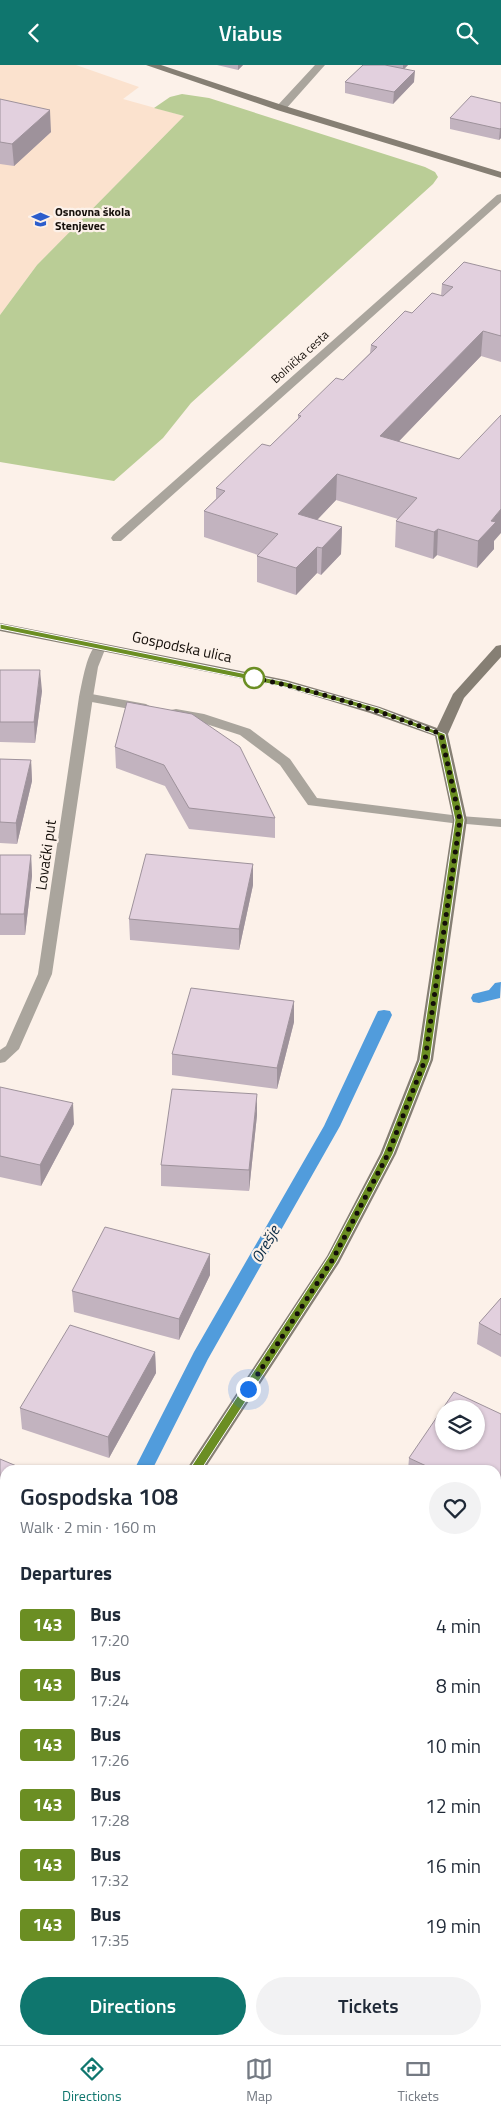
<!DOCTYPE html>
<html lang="en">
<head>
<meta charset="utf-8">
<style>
	body { margin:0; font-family:"Titillium Web",sans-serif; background:#f2f2f3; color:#1f2937; height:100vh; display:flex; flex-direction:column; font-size:19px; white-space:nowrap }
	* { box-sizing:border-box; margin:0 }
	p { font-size:16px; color:#747a83 }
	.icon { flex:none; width:28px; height:28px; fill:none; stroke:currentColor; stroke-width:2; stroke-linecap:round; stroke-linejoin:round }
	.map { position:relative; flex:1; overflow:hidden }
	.details { position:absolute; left:0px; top:1400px; width:501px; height:580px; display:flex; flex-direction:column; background:#fff; border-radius:15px 15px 0 0; box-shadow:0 1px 4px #0004 }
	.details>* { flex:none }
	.badge { padding:0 10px; border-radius:4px; font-size:18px; line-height:32px }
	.buttons { position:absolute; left:435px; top:1335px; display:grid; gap:10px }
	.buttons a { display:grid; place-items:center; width:50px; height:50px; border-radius:50%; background:#fff; box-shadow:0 1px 4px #0004; font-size:25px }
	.you { position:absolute; width:25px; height:25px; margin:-12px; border:4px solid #fff; border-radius:50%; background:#1a73e8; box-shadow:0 0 0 8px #1a73e833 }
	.map>.badge { position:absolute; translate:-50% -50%; box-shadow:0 0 0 2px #fff }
	h2 { padding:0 20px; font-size:19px; line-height:45px }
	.round { display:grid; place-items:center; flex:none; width:52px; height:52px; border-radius:26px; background:#f2f2f3 }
	.headline { display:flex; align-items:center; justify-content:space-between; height:85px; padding:0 20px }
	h1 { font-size:24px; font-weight:600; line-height:38px }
	.primary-button { display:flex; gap:10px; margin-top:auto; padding:10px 20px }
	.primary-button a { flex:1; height:58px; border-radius:30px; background:#0f766e; color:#fff; font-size:20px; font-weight:600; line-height:58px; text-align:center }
	.primary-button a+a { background:#f2f2f3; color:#1f2937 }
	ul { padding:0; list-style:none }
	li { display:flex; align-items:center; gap:15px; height:60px; padding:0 20px }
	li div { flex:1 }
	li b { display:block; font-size:19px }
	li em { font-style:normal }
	li .badge { min-width:55px; font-weight:700; text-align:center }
	header { display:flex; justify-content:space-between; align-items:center; height:65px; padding:0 20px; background:#0f766e; color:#fff; font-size:22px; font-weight:600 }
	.dock { display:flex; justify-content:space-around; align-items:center; height:70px; border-top:1px solid #e0e1e3; background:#fff; font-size:14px; color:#747a83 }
	.dock a { display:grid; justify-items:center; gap:2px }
	.dock .selected { color:#0f766e }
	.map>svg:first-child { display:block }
	.built { fill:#fbe2ce }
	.green { fill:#bacd96 }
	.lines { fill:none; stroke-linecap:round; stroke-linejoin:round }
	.stream { fill:#519cdc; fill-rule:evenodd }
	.lane { fill:#aaa59d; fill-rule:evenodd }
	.street { fill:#aaa59d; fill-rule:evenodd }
	.secondary { fill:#867f74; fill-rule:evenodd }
	.wall { fill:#c2b3bf }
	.shaded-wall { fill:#9e929b }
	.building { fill:#e2d0de; stroke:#9e929b; fill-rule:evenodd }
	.line { fill:#6b8e23; stroke:#fff }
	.walk { stroke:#140e09; stroke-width:5; stroke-dasharray:0 9 }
	.stop-dot { fill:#fff; stroke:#6b8e23; stroke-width:2.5 }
	.labels { text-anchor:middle; stroke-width:4.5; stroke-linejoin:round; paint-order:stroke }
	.far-poi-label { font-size:12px; font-weight:bold; fill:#140e09; stroke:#fcf1e9; text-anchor:start }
	.far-street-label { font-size:12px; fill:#140e09; stroke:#fcf1e9 }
	.street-label { font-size:15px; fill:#140e09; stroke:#fcf1e9 }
	.water-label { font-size:16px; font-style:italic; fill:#0d2d47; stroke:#fcf1e9 }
</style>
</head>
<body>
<header><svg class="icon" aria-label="back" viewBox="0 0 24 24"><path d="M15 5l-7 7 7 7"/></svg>Viabus<svg class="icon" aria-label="search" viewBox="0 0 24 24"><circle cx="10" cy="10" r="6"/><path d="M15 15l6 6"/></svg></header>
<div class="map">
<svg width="501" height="1980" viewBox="0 0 501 1980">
	<rect width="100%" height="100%" fill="#fcf1e9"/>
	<path class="built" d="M0 0H76L139 22 123 34 184 51 37 200 0 250Z"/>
	<path class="green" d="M182 29 209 33 425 102 435 107 438 112 433 119 191 338 163 373 114 416 0 397V250L37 200 184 51 154 43 170 32Z"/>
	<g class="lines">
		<path class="stream" d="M501 917 500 933 479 938 473 937 471 933 473 929 489 925 495 918Z
			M384 945 390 946 392 950 340 1061 208 1294 152 1405H134L194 1287 324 1061 376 950 378 946Z
			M5 1559V1577L0 1579V1561Z"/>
		<path class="lane" d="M501 129V137L121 476H113L111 473 113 470 497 130Z
			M86 628 146 639 153 643 146 647 81 635 79 632Z
			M176 644 204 649 250 664 290 694 317 733 460 751 465 752 467 755 465 758 460 759 308 740 280 700 240 670 197 656 171 651 169 648 171 645Z"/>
		<path class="street" d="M315 0H325L285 45H277V41Z
			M100 578 106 582 98 602 93 632 52 909 19 984 5 997 0 998V985L6 981 38 909 79 632C82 620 87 581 100 578Z
			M460 751 501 754V762L455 758 453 755 455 752Z
			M307 1975H327L328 1980H308Z"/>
		<path class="secondary" d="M146 0H161L285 41 501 107V113L277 45Z
			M0 558 286 615 380 642 437 663 453 629 496 581 501 580V592L464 633 448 669 467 755 433 995 396 1089 339 1198 204 1405H186L327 1191 380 1089 417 995 453 755 435 671 370 648 284 622 0 566Z
			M5 1624V1643L0 1645V1626Z"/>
	</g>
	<path class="wall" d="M217 0H243L238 5Z
		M363 0H408L404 4 414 17 393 39 345 28V17Z
		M0 34 51 67 14 101 0 99Z
		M501 38V73L499 75 450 64V53Z
		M501 206V297L481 291 399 376 494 476V484L477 503 437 490 433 494 395 482 396 456 398 454 336 435 317 455 342 462 341 489 321 510 317 508 296 530 257 517V491L258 490 204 472V446L216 434V423L270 381 298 354V350L343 315 370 288 371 280 412 248 441 231 442 219Z
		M0 605 42 626 35 678 0 677Z
		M127 637 275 753V773L189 764 165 721 116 703 115 682Z
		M0 694 31 695 32 716 17 779 0 778Z
		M0 790H31L32 811 25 870H0Z
		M253 799V820L239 885 130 875 129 854Z
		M294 936V957L277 1024 172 1010V989Z
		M0 1022 74 1059 41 1121 0 1112Z
		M257 1050 249 1126 161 1121V1100Z
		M210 1210 179 1275 74 1247 72 1226Z
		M501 1233V1292L477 1279 479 1258Z
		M155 1287 156 1308 109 1393 22 1364 20 1343Z
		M501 1349V1457L496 1455V1405H408L409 1393Z
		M5 1746V1831L0 1828V1752Z"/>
	<path class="shaded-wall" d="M238 0H243L238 5Z
		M403 0H408L403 5Z
		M415 6 414 17 393 39 394 27Z
		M50 45 51 67 14 101 12 79Z
		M501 63V73L499 75 500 64Z
		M483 266 481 291 379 397 380 371Z
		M337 409 336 435 298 475V449Z
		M501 444V468L494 476V484L477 503 478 476 491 456Z
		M342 462 341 489 321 510 322 483Z
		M438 464 437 490 433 494 434 467Z
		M317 482V508L296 530V503Z
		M40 605 42 626 35 678 34 657Z
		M31 695 32 716 17 779 16 758Z
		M31 790 32 811 25 870 24 849Z
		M253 799V820L239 885V864Z
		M294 936V957L277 1024V1003Z
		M257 1029V1050L249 1126V1105Z
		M73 1038 74 1059 41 1121 40 1100Z
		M210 1189V1210L179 1275V1254Z
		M155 1287 156 1308 109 1393 108 1372Z
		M5 1433V1456L0 1463V1439Z
		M501 1867V1885L496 1889V1871Z"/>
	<path class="building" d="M363 0H385L415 6 394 27 345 17Z
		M471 31 501 38V63L500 64 450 53Z
		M0 34 50 45 12 79 0 77Z
		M464 197 501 206V271L483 266 380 371 459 394 501 350V444L491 456 496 457 478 476 438 464 434 467 396 456 417 433 337 409 298 449 342 462 322 483 317 482 296 503 257 491 278 469 204 446 225 426 216 423 262 379 270 381 301 351 298 350 336 313 343 315 377 282 371 280 405 246 412 248 432 228 443 231 453 222 442 219Z
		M0 605H40L34 657H0Z
		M127 637 192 649 240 682 275 753 189 743 164 700 115 682Z
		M0 694 31 695 16 758 0 757Z
		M146 789 253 799 239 864 129 854Z
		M0 790H31L24 849H0Z
		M191 923 294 936 277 1003 172 989Z
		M0 1022 73 1038 40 1100 0 1091Z
		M172 1024 257 1029 249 1105 161 1100Z
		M105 1162 210 1189 179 1254 72 1226Z
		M501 1233V1270L479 1258Z
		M70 1260 155 1287 108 1372 20 1343Z
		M454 1327 501 1349V1436L496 1433V1405H435L409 1393ZM444 1344H476V1376H444Z
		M0 1394 26 1405H5V1433L0 1439Z
		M5 1746V1813L0 1810V1752Z
		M496 1848 501 1852V1867L496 1871Z"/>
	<path class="line" d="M0 559 286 617 378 643 445 669 464 755 430 995 393 1089 337 1196 199 1408H191L190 1405 191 1402 329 1191 383 1089 420 995 455 755 437 670 372 646 285 622 0 564Z"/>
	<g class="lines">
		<path class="walk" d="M248 1324 333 1194 388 1089 425 995 460 755 441 669C378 645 315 625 249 612L254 613"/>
	</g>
	<defs>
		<symbol id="school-bare" viewBox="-9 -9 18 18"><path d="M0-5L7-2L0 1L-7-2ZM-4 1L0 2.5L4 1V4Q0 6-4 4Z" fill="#2c5dcc" stroke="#fcf1e9" stroke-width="2.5" paint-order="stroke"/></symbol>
	</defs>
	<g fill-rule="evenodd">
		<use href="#school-bare" x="28" y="142" width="25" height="25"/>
	</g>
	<circle class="stop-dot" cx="254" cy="613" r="10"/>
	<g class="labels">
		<g class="far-poi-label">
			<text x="55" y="151">Osnovna škola<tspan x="55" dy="14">Stenjevec</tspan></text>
		</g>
		<g class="far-street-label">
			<text transform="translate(300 292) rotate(-42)" y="4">Bolnička cesta</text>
		</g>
		<g class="street-label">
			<text transform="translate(182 582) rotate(12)" y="5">Gospodska ulica</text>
			<text transform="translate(46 790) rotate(-82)" y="5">Lovački put</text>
		</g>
		<g class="water-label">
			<text transform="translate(265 1179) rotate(-60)" y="6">Orešje</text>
		</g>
	</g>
</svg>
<div class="buttons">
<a><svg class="icon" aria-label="layers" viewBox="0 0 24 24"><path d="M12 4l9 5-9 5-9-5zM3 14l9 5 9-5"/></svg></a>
</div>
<div class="you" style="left:248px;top:1324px"></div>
<section class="details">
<div class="headline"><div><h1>Gospodska 108</h1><p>Walk · 2 min · 160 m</p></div><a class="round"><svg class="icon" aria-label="heart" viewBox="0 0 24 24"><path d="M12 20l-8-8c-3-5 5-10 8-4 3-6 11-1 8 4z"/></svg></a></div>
<h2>Departures</h2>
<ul>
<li><span class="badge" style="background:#6b8e23;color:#fff">143</span><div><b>Bus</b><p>17:20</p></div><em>4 min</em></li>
<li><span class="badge" style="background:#6b8e23;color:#fff">143</span><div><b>Bus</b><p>17:24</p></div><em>8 min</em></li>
<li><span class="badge" style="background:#6b8e23;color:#fff">143</span><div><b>Bus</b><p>17:26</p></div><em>10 min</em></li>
<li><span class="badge" style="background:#6b8e23;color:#fff">143</span><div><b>Bus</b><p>17:28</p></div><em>12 min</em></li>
<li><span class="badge" style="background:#6b8e23;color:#fff">143</span><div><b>Bus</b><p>17:32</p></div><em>16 min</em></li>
<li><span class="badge" style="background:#6b8e23;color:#fff">143</span><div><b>Bus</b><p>17:35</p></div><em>19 min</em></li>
</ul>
<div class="primary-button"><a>Directions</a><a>Tickets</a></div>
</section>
</div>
<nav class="dock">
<a class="selected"><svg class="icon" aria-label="directions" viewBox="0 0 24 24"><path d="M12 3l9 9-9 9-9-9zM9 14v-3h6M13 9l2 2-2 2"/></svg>Directions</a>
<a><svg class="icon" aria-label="map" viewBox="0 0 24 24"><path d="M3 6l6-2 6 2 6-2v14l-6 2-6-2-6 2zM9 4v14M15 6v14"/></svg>Map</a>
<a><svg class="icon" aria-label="tickets" viewBox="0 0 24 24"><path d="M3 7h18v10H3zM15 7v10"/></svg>Tickets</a>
</nav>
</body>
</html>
